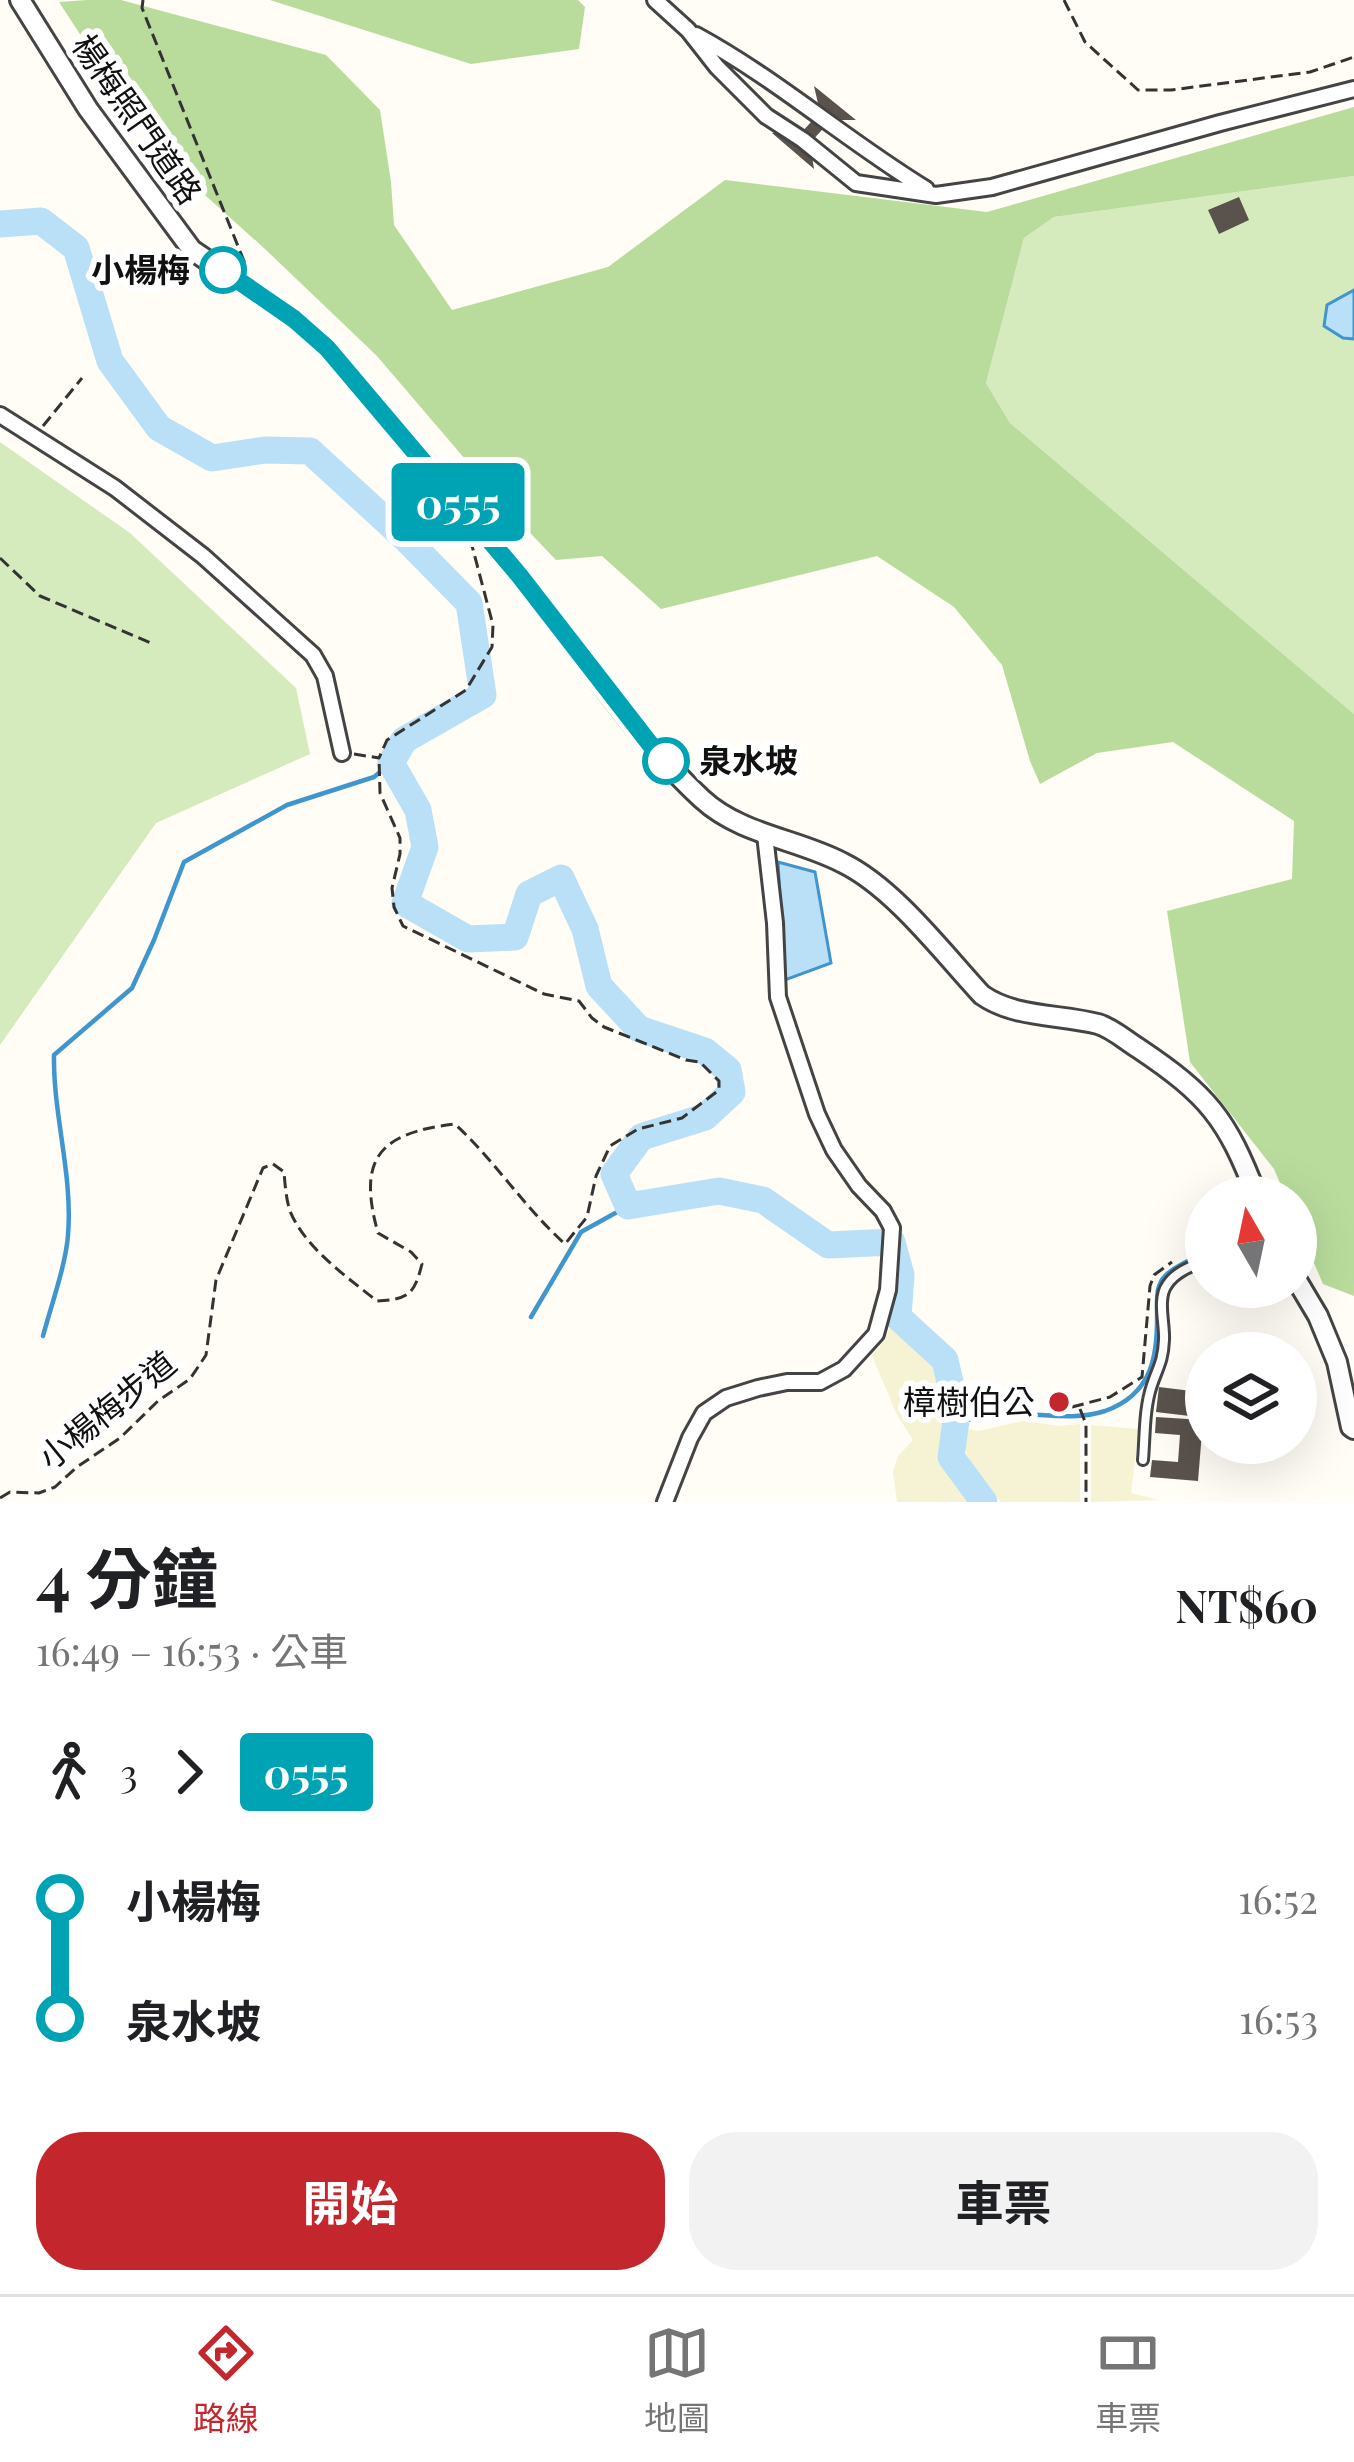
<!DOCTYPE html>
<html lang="zh-TW">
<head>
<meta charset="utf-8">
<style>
	body { margin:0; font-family:"Playfair Display","Noto Sans TC",serif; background:#f2f2f2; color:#202124; height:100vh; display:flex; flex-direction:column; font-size:45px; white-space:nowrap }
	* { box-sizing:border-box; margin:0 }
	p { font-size:39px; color:#757577 }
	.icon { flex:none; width:66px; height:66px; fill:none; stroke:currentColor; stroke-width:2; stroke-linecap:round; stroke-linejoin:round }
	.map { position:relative; height:1502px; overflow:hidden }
	.details { display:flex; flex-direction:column; background:#fff; flex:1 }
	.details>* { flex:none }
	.badge { padding:0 24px; border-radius:9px; font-size:42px; line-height:78px }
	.needle { width:78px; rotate:351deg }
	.fabs { position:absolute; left:1185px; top:1176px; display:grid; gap:24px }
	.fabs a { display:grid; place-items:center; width:132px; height:132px; border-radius:50%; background:#fff; box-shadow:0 12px 48px #0002; font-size:60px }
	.map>.badge { position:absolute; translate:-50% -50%; box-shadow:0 0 0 6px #fff }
	.legs { display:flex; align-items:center; gap:18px; height:132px; padding:0 36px; font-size:39px }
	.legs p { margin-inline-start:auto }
	.head { display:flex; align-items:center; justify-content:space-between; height:204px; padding:0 36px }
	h1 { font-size:66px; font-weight:700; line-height:90px }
	.cta { display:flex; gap:24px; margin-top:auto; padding:24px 36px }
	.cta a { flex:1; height:138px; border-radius:48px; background:#c4262e; color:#fff; font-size:48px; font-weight:700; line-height:138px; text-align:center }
	.cta a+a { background:#f2f2f2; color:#202124 }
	ul { padding:0 36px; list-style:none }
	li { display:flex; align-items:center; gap:42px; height:120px; font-size:45px }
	li i { display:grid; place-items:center; width:18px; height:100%; margin:0 15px; background:currentColor }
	li i::after { content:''; width:30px; height:30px; margin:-15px; border:9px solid; border-radius:50%; background:#fff }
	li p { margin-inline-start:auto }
	li:first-child i { background:linear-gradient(#0000 50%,currentColor 0) }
	li:last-child i { background:linear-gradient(currentColor 50%,#0000 0) }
	.menu { display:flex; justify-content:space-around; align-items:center; height:168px; border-top:3px solid #e0e0e0; background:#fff; font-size:33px; color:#757577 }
	.menu a { display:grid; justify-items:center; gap:6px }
	.menu .current { color:#c4262e }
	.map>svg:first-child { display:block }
	.farmland { fill:#f6f3d4 }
	.green { fill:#d5ebbd }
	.forest { fill:#b9dc9c }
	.water { fill:#b9e0f7; stroke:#3f96cf; stroke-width:3 }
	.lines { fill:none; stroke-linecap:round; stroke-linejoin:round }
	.stream { stroke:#3f96cf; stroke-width:4.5 }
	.river { stroke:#b9e0f7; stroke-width:27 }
	.building { fill:#5a524d }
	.service-casing { stroke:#444; stroke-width:14 }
	.minor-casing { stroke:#444; stroke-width:20 }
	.tertiary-casing { stroke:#444; stroke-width:24 }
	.path { stroke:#333; stroke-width:3; stroke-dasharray:12 6; stroke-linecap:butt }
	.service { stroke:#fff; stroke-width:8 }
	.minor { stroke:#fff; stroke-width:14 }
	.tertiary { stroke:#fff; stroke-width:18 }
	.line-1-casing { stroke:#fff; stroke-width:27 }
	.line-1 { stroke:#00a3b4; stroke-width:18 }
	.stop-1-dot { fill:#fff; stroke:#00a3b4; stroke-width:6 }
	.poi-dot { fill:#c4262e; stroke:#fff; stroke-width:4.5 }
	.labels { text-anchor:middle; stroke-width:12; stroke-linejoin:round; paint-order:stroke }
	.street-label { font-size:33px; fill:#111; stroke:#fff }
	.stop-label { font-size:33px; font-weight:bold; fill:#111; stroke:#fff; text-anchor:end }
	.poi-label { font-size:33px; fill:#111; stroke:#fff; text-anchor:end }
</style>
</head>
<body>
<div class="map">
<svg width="1354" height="1502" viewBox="0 0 1354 1502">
	<rect width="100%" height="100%" fill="#fffdf5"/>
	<path class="farmland" d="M893 1321 939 1362 950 1419 944 1462 975 1502H897L893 1472 898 1456 913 1440 897 1415 872 1356 884 1341Z
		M1023 1421 1059 1426 1080 1424V1502H1001L972 1468 964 1446 965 1428 978 1431Z
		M1091 1425 1139 1429 1131 1493 1158 1500 1091 1502Z"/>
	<path class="green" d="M1354 176V714L1010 423 986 383 1024 238 1054 217Z
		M0 442 130 533 296 688 310 754 156 823 0 1045Z"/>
	<path class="forest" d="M87 0H121L326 55 380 110 391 182 394 225 452 310 608 267 725 180 987 212 1354 107V176L1054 217 1024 238 986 383 1010 423 1354 714V1296L1323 1284 1296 1221V1197H1286L1274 1169 1190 1062 1167 911 1292 879 1294 821 1173 742 1097 753 1040 784 1030 761 1002 665 954 607 877 556 661 609 602 556 556 560 512 514 377 356 265 249 156 151 59 2Z
		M270 0H578L585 7 579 49 471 64Z"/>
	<path class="water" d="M1354 290V339L1343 338 1324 326 1327 305Z
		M778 862 815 872 831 963 785 980Z"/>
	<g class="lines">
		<path class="stream" d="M531 1317 581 1232 628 1206
			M43 1336C51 1306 66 1264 68 1235 73 1175 53 1115 54 1055L132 988 154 940 184 862 287 805 374 777 391 763
			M956 1421C978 1420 1000 1414 1022 1414 1050 1415 1077 1420 1105 1411 1153 1394 1158 1355 1157 1311 1157 1299 1156 1285 1165 1276 1175 1266 1193 1258 1206 1253"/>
		<path class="river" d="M0 224 41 221 76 248 110 361 159 428 212 458 265 450 310 451 406 539 469 603 483 695 404 740 391 763 418 810 425 847 405 903 468 939 515 937 529 894 561 878 585 929 599 986 639 1029 705 1051 728 1070 732 1092 705 1117 641 1137 614 1174 628 1206 719 1191 763 1200 828 1245 892 1242 901 1275 898 1317 945 1360 957 1413 951 1457 984 1502"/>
	</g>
	<path class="building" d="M814 86 856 120H831L810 143 814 169 772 133H801L820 112Z
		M1239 197 1249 220 1219 234 1208 210Z
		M1159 1387 1200 1392 1198 1417 1156 1412Z
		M1064 1394 1066 1408 1054 1410 1052 1396Z
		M1156 1417 1203 1420 1198 1481 1150 1477 1152 1460 1178 1462 1180 1435 1155 1433Z"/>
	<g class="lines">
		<defs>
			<path id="service" d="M1143 1460C1145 1437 1144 1408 1152 1385 1158 1367 1163 1362 1164 1340 1165 1324 1157 1299 1167 1285 1175 1272 1192 1266 1206 1260"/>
			<path id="minor" d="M655 0 688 30 717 67 766 116 803 140 856 183 936 195 992 187 1220 123 1354 89
				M696 35C777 79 847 141 926 189
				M0 415 115 488 203 556 313 655 325 676 342 753
				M665 1502 690 1438 704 1413 726 1398 758 1388 787 1382H820L844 1369 876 1334 888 1290 892 1228 883 1211 859 1186 834 1150 817 1114 778 997 775 923 765 835"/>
			<path id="tertiary" d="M20 0 88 109 192 250 294 319 327 348C392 425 460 500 523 579 581 653 633 735 702 799 741 835 798 839 843 863 894 888 943 953 982 995 1015 1018 1059 1014 1098 1024 1112 1028 1125 1040 1138 1048 1208 1095 1227 1118 1257 1197
				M1296 1279 1318 1316 1337 1362 1351 1427 1354 1429"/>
		</defs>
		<use href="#service" class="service-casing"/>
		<use href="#minor" class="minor-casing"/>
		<use href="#tertiary" class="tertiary-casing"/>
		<path class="path" d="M143 0 142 8 246 266
			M1064 0 1085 42 1138 90H1171L1310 72 1354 57
			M43 426 82 378
			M0 558 40 596 151 643
			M354 754 379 758 387 740 466 690 492 647 493 625 471 542
			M1072 1407 1110 1397 1142 1377 1150 1286 1154 1275 1172 1262
			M1080 1409 1086 1424V1502
			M0 1498 10 1492 39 1493 55 1487 77 1467 120 1438 158 1401 190 1379 206 1355 216 1280 263 1168 273 1164 284 1172C285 1184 286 1199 290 1211 305 1248 347 1277 377 1301 409 1299 414 1295 422 1264L411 1252 378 1233C357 1158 379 1133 455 1124 495 1161 524 1207 565 1244L587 1217 596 1176 610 1146 638 1129 682 1118 719 1090V1081L700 1062 686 1060 604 1027 592 1018 579 1001 544 994 403 926 394 907 392 888 400 854V838L380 793 379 758"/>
		<use href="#service" class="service"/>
		<use href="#minor" class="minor"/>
		<use href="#tertiary" class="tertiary"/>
	</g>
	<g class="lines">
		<defs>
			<path id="line-1" d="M223 270 294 319 327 348 519 575 650 744 666 761"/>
		</defs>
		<use href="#line-1" class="line-1-casing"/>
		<use href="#line-1" class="line-1"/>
	</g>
	<g class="stop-1-dot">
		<circle cx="223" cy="270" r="21"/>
		<circle cx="666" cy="761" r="21"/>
	</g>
	<circle class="poi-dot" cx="1059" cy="1402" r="12"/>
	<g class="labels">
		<g class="street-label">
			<text transform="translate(137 119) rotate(55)" y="12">楊梅照門道路</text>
			<text transform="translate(107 1410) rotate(-39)" y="12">小楊梅步道</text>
		</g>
		<g class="stop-label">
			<text x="190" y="282">小楊梅</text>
			<text x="699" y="773" text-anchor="start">泉水坡</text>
		</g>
		<g class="poi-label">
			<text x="1035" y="1414">樟樹伯公</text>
		</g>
	</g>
</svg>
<div class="fabs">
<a><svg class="needle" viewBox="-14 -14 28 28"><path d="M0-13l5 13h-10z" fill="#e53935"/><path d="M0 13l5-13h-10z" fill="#757577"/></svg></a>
<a><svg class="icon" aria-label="layers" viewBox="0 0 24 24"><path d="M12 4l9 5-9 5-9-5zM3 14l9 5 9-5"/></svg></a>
</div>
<b class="badge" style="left:458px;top:502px;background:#00a3b4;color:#fff">0555</b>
</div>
<section class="details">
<div class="head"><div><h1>4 分鐘</h1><p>16:49 – 16:53 · 公車</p></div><b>NT$60</b></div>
<div class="legs"><svg class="icon" aria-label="walk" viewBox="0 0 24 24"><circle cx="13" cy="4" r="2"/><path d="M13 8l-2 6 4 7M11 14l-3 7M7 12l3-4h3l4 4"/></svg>3<svg class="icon" aria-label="forward" viewBox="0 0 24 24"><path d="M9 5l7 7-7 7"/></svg><b class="badge" style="background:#00a3b4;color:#fff">0555</b></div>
<ul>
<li><i style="color:#00a3b4"></i><b>小楊梅</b><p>16:52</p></li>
<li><i style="color:#00a3b4"></i><b>泉水坡</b><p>16:53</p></li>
</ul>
<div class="cta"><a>開始</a><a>車票</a></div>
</section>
<nav class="menu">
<a class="current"><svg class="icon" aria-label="directions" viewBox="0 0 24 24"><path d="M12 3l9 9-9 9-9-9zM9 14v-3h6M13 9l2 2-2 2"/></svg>路線</a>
<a><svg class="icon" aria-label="map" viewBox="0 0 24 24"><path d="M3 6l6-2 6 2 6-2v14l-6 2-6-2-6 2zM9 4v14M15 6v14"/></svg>地圖</a>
<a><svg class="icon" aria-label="tickets" viewBox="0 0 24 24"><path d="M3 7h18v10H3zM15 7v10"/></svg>車票</a>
</nav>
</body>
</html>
